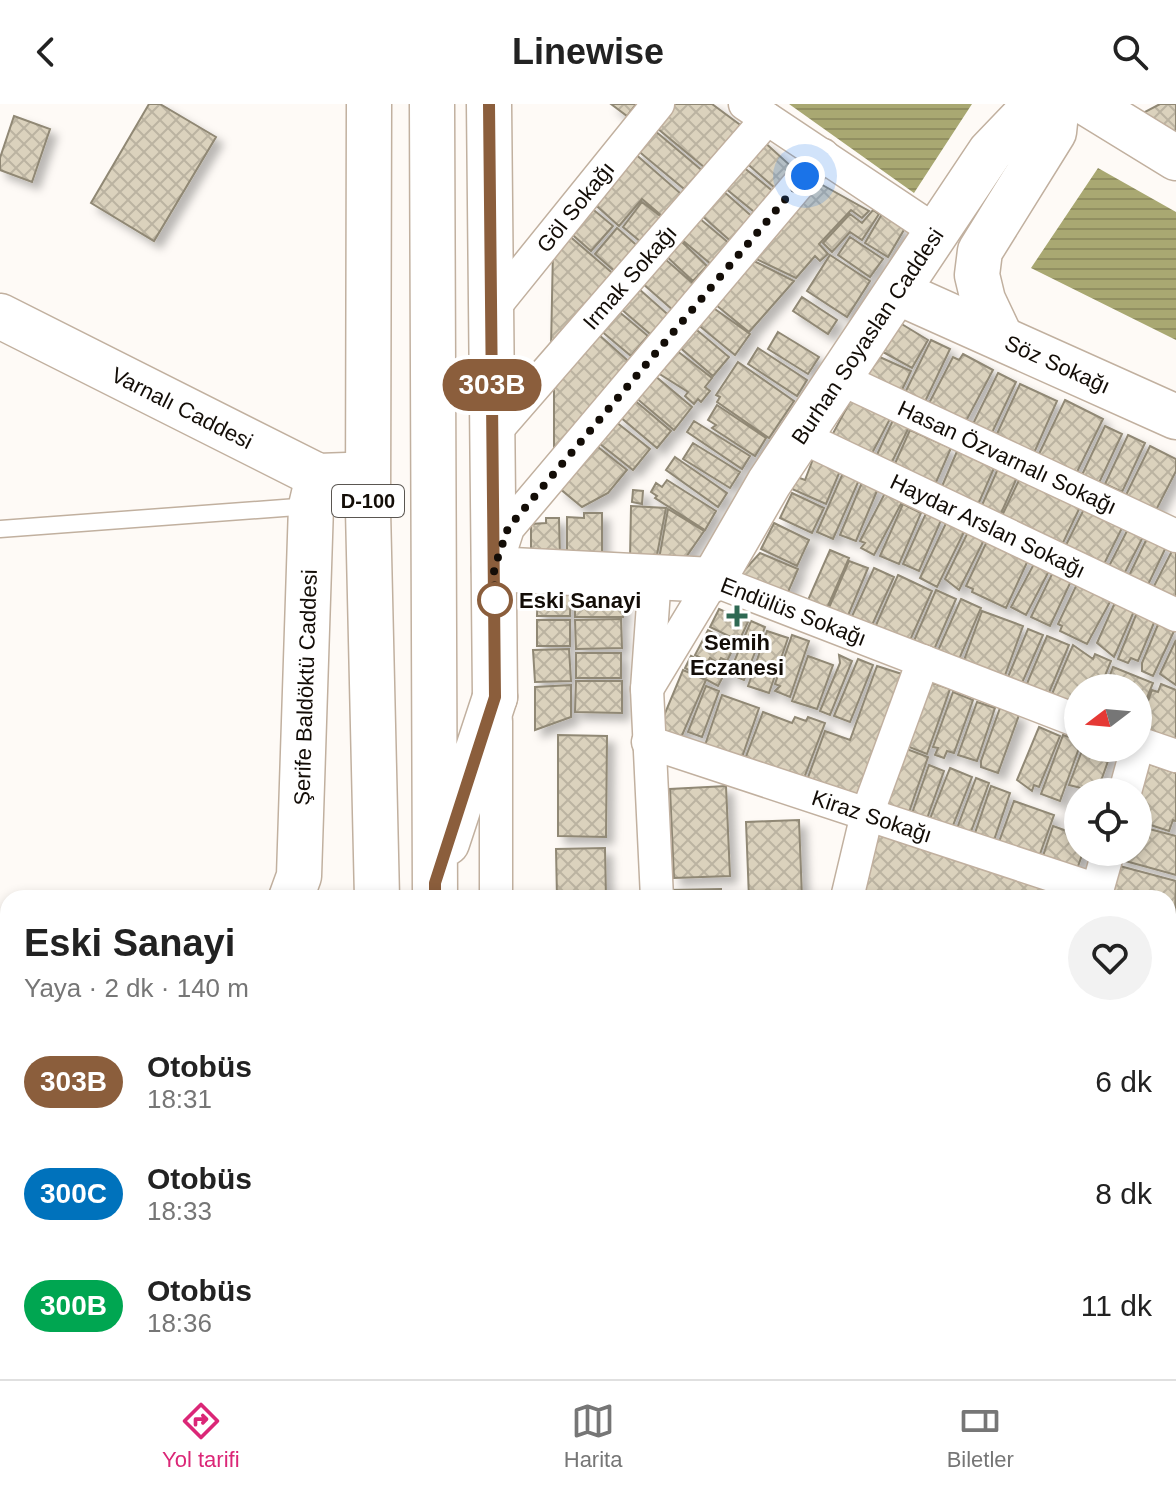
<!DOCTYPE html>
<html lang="tr">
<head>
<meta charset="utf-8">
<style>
	body { margin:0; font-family:Arial,sans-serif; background:#f2f2f2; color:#222; height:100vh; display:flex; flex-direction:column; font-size:30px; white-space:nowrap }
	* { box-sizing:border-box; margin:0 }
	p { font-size:26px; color:#767676 }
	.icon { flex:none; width:44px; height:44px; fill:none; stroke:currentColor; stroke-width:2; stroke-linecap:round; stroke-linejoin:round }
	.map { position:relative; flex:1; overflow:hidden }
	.side { position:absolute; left:0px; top:786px; width:1176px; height:490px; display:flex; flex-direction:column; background:#fff; border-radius:24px 24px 0 0; box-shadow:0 4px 12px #0003 }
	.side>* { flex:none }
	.badge { padding:0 16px; border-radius:26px; font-size:28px; line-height:52px }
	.needle { width:52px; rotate:254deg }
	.fabs { position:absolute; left:1064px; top:570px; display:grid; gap:16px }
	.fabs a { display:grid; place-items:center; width:88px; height:88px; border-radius:50%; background:#fff; box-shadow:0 4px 12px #0003; font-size:40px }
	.you { position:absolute; width:40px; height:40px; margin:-20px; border:6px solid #fff; border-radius:50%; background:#1a73e8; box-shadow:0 0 0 12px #1a73e833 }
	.map>.badge { position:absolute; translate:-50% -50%; box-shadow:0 0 0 4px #fff }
	.round { display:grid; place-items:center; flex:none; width:84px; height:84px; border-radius:42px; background:#f2f2f2 }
	.headline { display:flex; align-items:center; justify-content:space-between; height:136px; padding:0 24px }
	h1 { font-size:38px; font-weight:700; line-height:60px }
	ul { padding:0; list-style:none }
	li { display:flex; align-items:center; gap:24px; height:112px; padding:0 24px }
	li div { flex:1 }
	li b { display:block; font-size:30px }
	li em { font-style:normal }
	li .badge { min-width:88px; font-weight:700; text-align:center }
	header { display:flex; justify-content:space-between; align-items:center; height:104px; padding:0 24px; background:#fff; font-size:36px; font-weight:700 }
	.tab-bar { display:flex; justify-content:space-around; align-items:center; height:112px; border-top:2px solid #e0e0e0; background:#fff; font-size:22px; color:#767676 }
	.tab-bar a { display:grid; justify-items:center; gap:4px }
	.tab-bar .current { color:#db2777 }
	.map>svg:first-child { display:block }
	.garden { fill:#fad8d2 }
	.water { fill:url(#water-rules) }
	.building { fill:url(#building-cross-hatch); stroke:#908874; stroke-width:2; filter:url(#shadow) }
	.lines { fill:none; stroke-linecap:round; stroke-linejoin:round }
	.lane-casing { stroke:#c1b09f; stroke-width:19 }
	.street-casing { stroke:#c1b09f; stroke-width:35 }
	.secondary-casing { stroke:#c1b09f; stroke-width:47 }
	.primary-casing { stroke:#c1b09f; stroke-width:47 }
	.highway-casing { stroke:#c1b09f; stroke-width:47 }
	.lane { stroke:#fff; stroke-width:16 }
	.street { stroke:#fff; stroke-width:32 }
	.secondary { stroke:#fff; stroke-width:44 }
	.primary { stroke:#fff; stroke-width:44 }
	.highway { stroke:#fff; stroke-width:44 }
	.line-casing { stroke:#fff; stroke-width:18 }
	.line { stroke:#8b5e3c; stroke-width:12 }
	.walk { stroke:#130d07; stroke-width:8; stroke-dasharray:0 14.4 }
	.stop-dot { fill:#fff; stroke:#8b5e3c; stroke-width:4 }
	.poi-dot { fill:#2e6953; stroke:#fff; stroke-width:3 }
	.labels { text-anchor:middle; stroke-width:6; stroke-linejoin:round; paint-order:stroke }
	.shield { fill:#fff; stroke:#5a5651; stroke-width:2 }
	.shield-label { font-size:20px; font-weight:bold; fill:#130d07 }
	.street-label { font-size:22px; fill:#130d07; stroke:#fff }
	.stop-label { font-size:22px; font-weight:bold; fill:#130d07; stroke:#fff; text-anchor:start }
	.poi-label { font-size:22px; font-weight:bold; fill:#130d07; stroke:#fff }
</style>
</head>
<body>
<header><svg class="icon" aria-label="back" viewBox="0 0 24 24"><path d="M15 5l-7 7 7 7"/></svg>Linewise<svg class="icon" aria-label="search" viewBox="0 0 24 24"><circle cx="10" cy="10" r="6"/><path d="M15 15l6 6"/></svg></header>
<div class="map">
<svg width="1176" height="1275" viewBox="0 0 1176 1275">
	<defs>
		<pattern id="water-rules" width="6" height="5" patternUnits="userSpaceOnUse" patternTransform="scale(2)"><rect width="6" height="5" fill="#a9a872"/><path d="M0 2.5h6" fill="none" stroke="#918f61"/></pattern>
		<pattern id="building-cross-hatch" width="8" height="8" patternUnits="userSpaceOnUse" patternTransform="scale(2)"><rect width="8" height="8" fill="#dbd2bd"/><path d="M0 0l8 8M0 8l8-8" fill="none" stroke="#bbb3a1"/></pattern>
		<filter id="shadow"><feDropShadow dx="7" dy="7" stdDeviation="4" flood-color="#0004"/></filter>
	</defs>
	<rect width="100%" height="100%" fill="#fefaf6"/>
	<path class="garden" d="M938 1268H991L989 1275H936Z"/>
	<path class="water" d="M789 0H972L914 89Z
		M1098 64 1176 108V236L1031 164Z"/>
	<path class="building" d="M149 0H160L216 33 154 137 91 99Z
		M611 0H636L627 12Z
		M675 0H712L743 23 712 64 707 59 704 63 657 24Z
		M1160 0H1176V31L1141 10Z
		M14 12 50 25 32 78 0 66V54Z
		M654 26 705 69 689 89 637 46Z
		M762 36 793 64 775 84 744 57Z
		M633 48 688 96 669 118 642 95 619 122 591 97Z
		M742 62 775 89 758 111 725 84Z
		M817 78 869 107 862 114 851 106 819 140 828 150 820 157 815 152 796 174 756 155Z
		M722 86 756 116 734 140 701 111Z
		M642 98 668 118 647 143 623 123Z
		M589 102 613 122 591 147 567 126Z
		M873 106 879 110 862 136 850 128 832 148 823 139 850 110 862 119Z
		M882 110 905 124 888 153 865 139Z
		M699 114 730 140 712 161 681 135Z
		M617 124 641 145 619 171 595 150Z
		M567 130 617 173 551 244 553 145Z
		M850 133 883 155 870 173 838 151Z
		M680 136 707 162 693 177 665 151Z
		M830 151 870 177 847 213 807 187Z
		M665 155 696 182 674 207 643 180Z
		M754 157 794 177 749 228 716 201Z
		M639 185 673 215 656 235 621 205Z
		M802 193 837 216 828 230 793 207Z
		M712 203 750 230 735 251 697 220Z
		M617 206 648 232 631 252 600 226Z
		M900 219 928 236 912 264 883 248Z
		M692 222 729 253 713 272 677 241Z
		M778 228 819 253 808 270 768 245Z
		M598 230 635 263 554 346V285Z
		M931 236 950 245 922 304 902 295Z
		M758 244 807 276 797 292 748 260Z
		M676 246 712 274 705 283 710 287 701 298 698 295 694 300 685 292 688 288 658 269Z
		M873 250 911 267 899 292 862 275Z
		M963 250 993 266 966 317 947 307 943 314 926 305 953 253 959 256Z
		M738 258 794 297 769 334 717 298 720 293 716 291Z
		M998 269 1016 278 989 335 970 326Z
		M654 271 692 303 674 326 635 293Z
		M1020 280 1057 297 1034 349 996 332Z
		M853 292 891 313 869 355 830 335Z
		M633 295 671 327 657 344 619 312Z
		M1065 296 1103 315 1076 370 1038 352Z
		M717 301 766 334 755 352 712 324 716 321 708 316Z
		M611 314 650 345 633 366 595 336Z
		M894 314 910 321 889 364 874 357Z
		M694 317 750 352 742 365 687 328Z
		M1105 322 1122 330 1098 381 1081 373Z
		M910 326 951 344 934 383 893 364Z
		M1128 331 1145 339 1122 388 1105 380Z
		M593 339 627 366 608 389 582 403 559 384Z
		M693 339 740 368 730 384 683 355Z
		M1150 342 1176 355V367L1155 408 1125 393Z
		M958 345 998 355 977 403 940 387Z
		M675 353 727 389 718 403 666 366Z
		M813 355 840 367 826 400 792 385 797 373 805 376Z
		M1000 360 1019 369 998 416 979 408Z
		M843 369 859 376 833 435 817 428Z
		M1021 372 1081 401 1060 445 1000 416Z
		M667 376 716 407 705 426 655 394 657 392 651 388 656 379 662 383Z
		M863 376 879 382 856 437 840 431Z
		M633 386 643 387 642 400 632 398Z
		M792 389 824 404 812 429 780 414Z
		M885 389 902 398 874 451 861 444 865 439 860 437Z
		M903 400 921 409 899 460 880 452Z
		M1086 401 1124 420 1101 466 1063 447Z
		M631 402 666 404 656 456H630Z
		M668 405 704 427 682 459 659 455Z
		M927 407 942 414 919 467 903 460Z
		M584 409H602V454H567V413L584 414Z
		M546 414H559L560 454 531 455V420L546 419Z
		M947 417 965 426 937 483 920 474Z
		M774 419 809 436 797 462 761 445Z
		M1129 423 1144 431 1122 474 1107 466Z
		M969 426 985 434 959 486 945 475Z
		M1148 432 1167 441 1145 487 1126 478Z
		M988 435 1029 454 1006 504 972 488 973 485 966 482Z
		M1174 443 1176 444V501L1151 488Z
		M830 446 849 454 824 511 805 503Z
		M760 449 798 465 785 495 737 474Z
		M849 457 868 464 844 521 825 513Z
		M1035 458 1050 465 1026 511 1011 503Z
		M874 464 894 473 868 530 848 521Z
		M1054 466 1072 475 1050 522 1031 513Z
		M898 471 932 487 907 543 873 528Z
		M1077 480 1111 496 1087 540 1060 527 1062 522 1058 520Z
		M538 481H571L570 512H537Z
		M575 485H622L623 513H575Z
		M936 486 956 495 933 548 913 539Z
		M961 495 981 504 957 560 936 551Z
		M1116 496 1135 505 1114 553 1097 539Z
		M719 505 748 518 739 537 710 523Z
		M1138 506 1156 514 1138 557 1131 554 1128 559 1118 555Z
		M982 507 1023 522 1004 574 963 559Z
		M621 515 622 544 576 545 575 516Z
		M537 516H570V542H537Z
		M751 517 765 523 744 576 729 570Z
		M1159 518 1175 525 1153 572 1142 567V559Z
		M1028 525 1043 531 1022 579 1008 573Z
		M708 526 735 541 727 557 721 554 718 559 710 554 708 558 695 551Z
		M767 527 788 534 769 589 748 582Z
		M792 531 809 537 790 593 775 587 780 582 775 580Z
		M1047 532 1069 541 1048 591 1026 582Z
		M1176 536V581L1160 570Z
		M1073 541 1093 555 1095 550 1111 557 1100 584H1078V601L1052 590Z
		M569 545 571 577 535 578 533 546Z
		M576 549H621V574H576Z
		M839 551 852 557 830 611 820 607 840 559Z
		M691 552 711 563 720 565 723 560 728 563 718 582 685 564Z
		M808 552 833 561 817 605 792 597Z
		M858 555 873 561 850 618 834 612Z
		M877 562 908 572 861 699 806 679 825 627 850 636Z
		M1113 563 1153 579 1138 616V584H1105Z
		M683 566 706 576 680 636 658 626Z
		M576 577H622V609L575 608Z
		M927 577 950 585 927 650 904 641Z
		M1161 580 1176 586V640L1138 625 1152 586 1158 588Z
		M571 581V613L535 626V583Z
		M706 582 719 587 702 633 688 628Z
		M953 588 973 596 954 649 947 647 944 654 935 651 938 644 933 643Z
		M722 591 759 604 740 659 703 647Z
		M977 598 995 604 977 657 958 651Z
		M1000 604 1019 611 998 669 981 663V657Z
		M763 608 792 619 795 613 806 617 808 613 825 619 804 674 742 663Z
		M1039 623 1060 632 1039 683 1034 681 1032 687 1017 676Z
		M558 631 607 632 606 733 558 732Z
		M1063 631 1078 636 1079 644 1060 697 1041 690Z
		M904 644 928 653 907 714 882 705Z
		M1083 644 1112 646 1097 688 1069 681Z
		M1146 659 1176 669V717L1173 716 1169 727 1138 717V688Z
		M929 661 944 667 925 720 910 715Z
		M950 664 972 673 950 729 928 720Z
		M976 674 989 679 969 733 956 727Z
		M726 682 730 772 674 774 670 685Z
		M991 682 1010 689 991 745 972 738Z
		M1014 697 1054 711 1036 761 996 746Z
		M799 716 802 794H749L746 718Z
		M1053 722 1078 731V748H1083L1075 771 1041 758Z
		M1138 722 1176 732V771L1118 755 1120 748H1138Z
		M877 730 1075 794H886L862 787Z
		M605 744 606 794H557L556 745Z
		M1116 761 1176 777 1175 813 1168 811V794H1107Z
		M721 785V794H667V786Z
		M1168 816 1176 818V849L1168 847Z
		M1168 851 1176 853V888L1168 886Z
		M1168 892 1176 894 1175 928 1168 927Z
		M0 1172H8V1208H0Z
		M170 1268V1275H116V1269Z
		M175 1268H216V1275H175Z
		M234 1268H294L295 1275H234Z
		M562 1268H612V1275H562Z
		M671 1268H725V1270Z
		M750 1268H805V1275H750Z
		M848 1268H879V1274H848Z
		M1000 1268H1069L1067 1275H998Z"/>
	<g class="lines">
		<defs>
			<path id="lane" d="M0 425 310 402"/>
			<g id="street">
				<path d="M745 0 937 128"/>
				<path id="s1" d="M491 207 658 0"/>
				<path id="s2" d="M839 274 1176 432"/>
				<path id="s3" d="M493 330 767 15"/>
				<path id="s4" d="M802 333 1176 511"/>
				<path d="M498 455 508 424 823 51"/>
				<path d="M655 472 647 585 657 794"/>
				<path id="s5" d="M647 585 713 476 1078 617"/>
				<path d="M496 617V794"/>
				<path id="s6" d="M648 638 1097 786"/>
				<path d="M1138 639 1176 652"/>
				<path d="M1125 688 1137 644"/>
				<path d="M847 794 867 710 923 557"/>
				<path d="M1095 794 1108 748"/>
				<path d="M1168 1042 1176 1045"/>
				<path d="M0 1239 8 1238"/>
				<path d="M38 1268V1275"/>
				<path d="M499 1268V1275"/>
				<path d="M645 1275V1268"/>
				<path d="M841 1275V1268"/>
				<path d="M912 1275 913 1268"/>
			</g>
			<g id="secondary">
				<path id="s7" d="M897 188 1176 313"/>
				<path id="s8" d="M0 212 318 372 347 371"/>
				<path d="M1000 232 983 196 977 171 980 147 1054 28 1057 0"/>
				<path id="s9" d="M494 465 713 476 769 379 990 48 1036 0"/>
				<path id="s10" d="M291 794 299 772 311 402 318 372"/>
				<path d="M0 1089 8 1082"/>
			</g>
			<path id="primary" d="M489 0 495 593
				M1088 0 1176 54"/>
			<path id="highway" d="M369 0 368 406 377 794
				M432 0 435 794
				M447 739 495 593
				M381 1268V1275
				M453 1268 454 1275"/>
		</defs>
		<use href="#lane" class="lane-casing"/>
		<use href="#street" class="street-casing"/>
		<use href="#secondary" class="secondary-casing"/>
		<use href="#primary" class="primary-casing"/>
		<use href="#highway" class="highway-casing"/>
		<use href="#lane" class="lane"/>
		<use href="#street" class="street"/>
		<use href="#secondary" class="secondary"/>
		<use href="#primary" class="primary"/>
		<use href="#highway" class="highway"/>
	</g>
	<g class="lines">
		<defs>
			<path id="line" d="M435 794V779L495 593 489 0"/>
		</defs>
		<use href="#line" class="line-casing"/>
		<use href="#line" class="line"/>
		<path class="walk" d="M495 496 494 465 508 424 805 72"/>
	</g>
	<circle class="stop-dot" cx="495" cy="496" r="16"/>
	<path class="poi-dot" d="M733 500h8v8h8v8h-8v8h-8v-8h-8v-8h8z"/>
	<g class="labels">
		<rect class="shield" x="332" y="381" width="72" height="32" rx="6"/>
		<g class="shield-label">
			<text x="368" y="404">D-100</text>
		</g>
		<g class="street-label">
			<text dy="8" stroke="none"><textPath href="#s1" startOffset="134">Göl Sokağı</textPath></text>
			<text dy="8" stroke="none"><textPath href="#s3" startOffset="208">Irmak Sokağı</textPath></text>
			<text dy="8" stroke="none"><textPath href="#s9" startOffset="508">Burhan Soyaslan Caddesi</textPath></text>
			<text dy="8" stroke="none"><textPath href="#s7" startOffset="176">Söz Sokağı</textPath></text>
			<text dy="8" stroke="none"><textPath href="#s8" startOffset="204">Varnalı Caddesi</textPath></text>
			<text dy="8" stroke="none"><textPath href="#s2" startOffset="186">Hasan Özvarnalı Sokağı</textPath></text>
			<text dy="8" stroke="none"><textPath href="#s4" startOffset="206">Haydar Arslan Sokağı</textPath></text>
			<text dy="8" stroke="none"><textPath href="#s5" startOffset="214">Endülüs Sokağı</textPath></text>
			<text dy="8" stroke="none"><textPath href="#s10" startOffset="212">Şerife Baldöktü Caddesi</textPath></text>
			<text dy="8" stroke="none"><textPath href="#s6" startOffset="236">Kiraz Sokağı</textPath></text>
		</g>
		<g class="stop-label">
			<text x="519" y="504">Eski Sanayi</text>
		</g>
		<g class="poi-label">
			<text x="737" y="546">Semih<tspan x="737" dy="25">Eczanesi</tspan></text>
		</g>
	</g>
</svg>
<div class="fabs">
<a><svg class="needle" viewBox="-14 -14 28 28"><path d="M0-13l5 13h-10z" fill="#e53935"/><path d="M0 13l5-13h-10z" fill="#767676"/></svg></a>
<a><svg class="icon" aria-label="locate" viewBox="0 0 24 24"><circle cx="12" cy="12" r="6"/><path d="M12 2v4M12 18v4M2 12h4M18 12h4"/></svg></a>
</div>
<div class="you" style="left:805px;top:72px"></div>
<b class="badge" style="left:492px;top:281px;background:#8b5e3c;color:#fff">303B</b>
<section class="side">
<div class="headline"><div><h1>Eski Sanayi</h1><p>Yaya · 2 dk · 140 m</p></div><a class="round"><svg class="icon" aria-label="heart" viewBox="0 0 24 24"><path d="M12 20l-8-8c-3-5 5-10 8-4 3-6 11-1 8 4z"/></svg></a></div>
<ul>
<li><span class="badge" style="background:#8b5e3c;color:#fff">303B</span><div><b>Otobüs</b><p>18:31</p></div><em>6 dk</em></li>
<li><span class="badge" style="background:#0072bc;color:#fff">300C</span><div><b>Otobüs</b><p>18:33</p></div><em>8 dk</em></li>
<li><span class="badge" style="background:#00a651;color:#fff">300B</span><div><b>Otobüs</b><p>18:36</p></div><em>11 dk</em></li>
</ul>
</section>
</div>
<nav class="tab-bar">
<a class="current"><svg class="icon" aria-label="directions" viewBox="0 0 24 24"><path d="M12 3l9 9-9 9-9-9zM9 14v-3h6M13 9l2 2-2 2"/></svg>Yol tarifi</a>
<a><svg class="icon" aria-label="map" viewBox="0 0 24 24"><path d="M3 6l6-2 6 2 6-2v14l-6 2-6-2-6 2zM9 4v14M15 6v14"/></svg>Harita</a>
<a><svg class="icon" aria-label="tickets" viewBox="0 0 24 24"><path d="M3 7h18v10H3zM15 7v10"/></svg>Biletler</a>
</nav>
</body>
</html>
